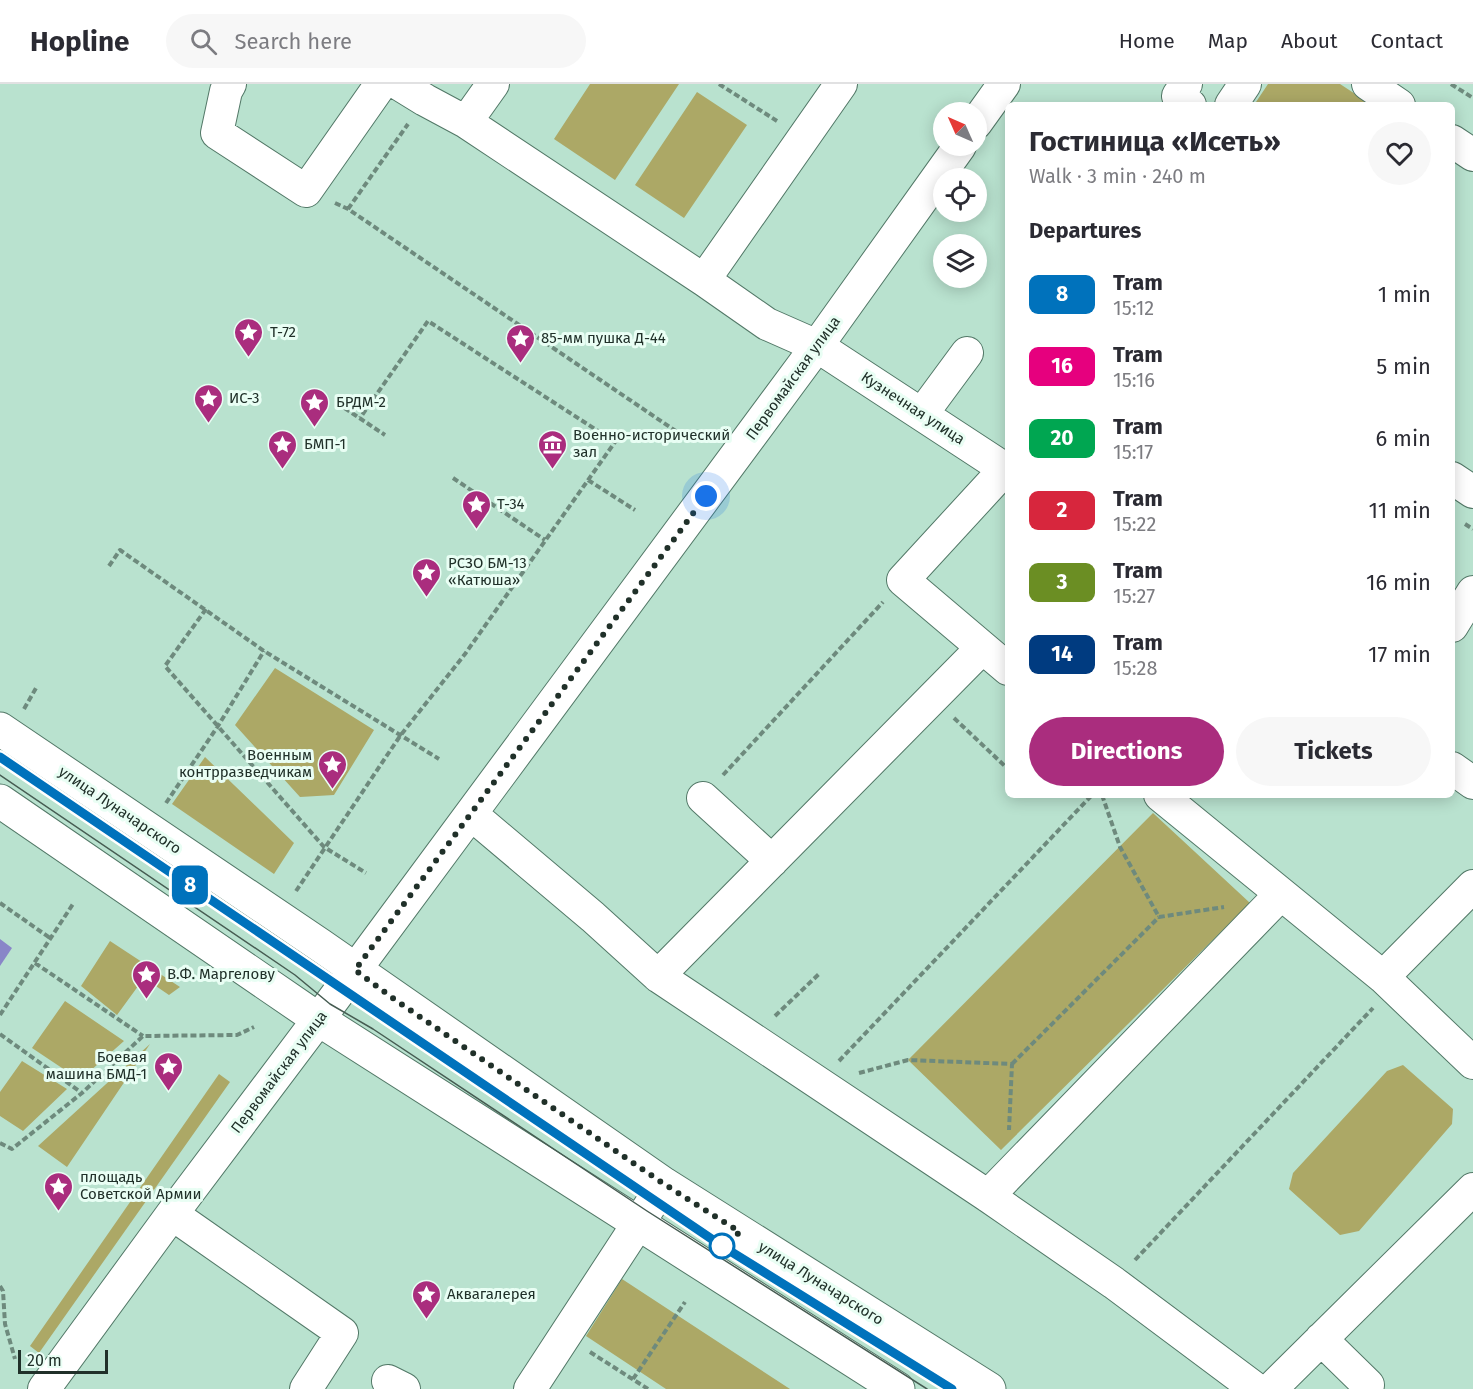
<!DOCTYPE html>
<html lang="en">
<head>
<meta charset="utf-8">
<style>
	body { margin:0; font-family:"Fira Sans",sans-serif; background:#f7f7f7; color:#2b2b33; height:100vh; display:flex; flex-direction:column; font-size:22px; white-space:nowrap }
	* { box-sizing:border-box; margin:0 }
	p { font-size:20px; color:#7c7c81 }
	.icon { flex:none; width:33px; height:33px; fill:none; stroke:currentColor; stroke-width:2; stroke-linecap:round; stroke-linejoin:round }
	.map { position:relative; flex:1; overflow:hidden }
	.details { position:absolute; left:1005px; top:18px; width:450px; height:696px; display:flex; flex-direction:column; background:#fff; border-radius:9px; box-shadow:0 3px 15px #0003 }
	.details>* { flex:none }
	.badge { padding:0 12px; border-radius:9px; font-size:21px; line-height:39px }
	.needle { width:39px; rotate:315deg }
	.tools { position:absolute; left:933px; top:18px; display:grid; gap:12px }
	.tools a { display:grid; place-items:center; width:54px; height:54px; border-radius:50%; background:#fff; box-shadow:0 3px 15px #0003; font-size:30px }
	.scale { position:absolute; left:18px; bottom:15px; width:90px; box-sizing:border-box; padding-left:6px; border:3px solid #203029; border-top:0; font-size:16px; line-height:21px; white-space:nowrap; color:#203029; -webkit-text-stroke:4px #e9fef4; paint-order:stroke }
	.you { position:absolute; width:30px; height:30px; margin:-15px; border:4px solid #fff; border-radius:50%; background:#1a73e8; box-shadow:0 0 0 9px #1a73e833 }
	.map>.badge { position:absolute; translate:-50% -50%; box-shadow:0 0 0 3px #fff }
	h2 { padding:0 24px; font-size:22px; line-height:54px }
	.round { display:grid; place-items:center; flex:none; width:63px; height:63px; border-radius:32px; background:#f7f7f7 }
	.overview { display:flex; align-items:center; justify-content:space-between; height:102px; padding:0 24px }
	h1 { font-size:28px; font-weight:700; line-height:45px }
	.action { display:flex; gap:12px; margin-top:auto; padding:12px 24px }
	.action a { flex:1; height:69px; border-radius:36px; background:#aa2d7e; color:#fff; font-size:24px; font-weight:700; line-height:69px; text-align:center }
	.action a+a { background:#f7f7f7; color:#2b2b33 }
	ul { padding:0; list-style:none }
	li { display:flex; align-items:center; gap:18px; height:72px; padding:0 24px }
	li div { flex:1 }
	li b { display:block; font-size:22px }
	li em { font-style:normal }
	li .badge { min-width:66px; font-weight:700; text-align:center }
	header { display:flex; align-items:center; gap:36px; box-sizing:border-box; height:84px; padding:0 30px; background:#fff; border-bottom:2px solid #e1e1e2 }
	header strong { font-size:28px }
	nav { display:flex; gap:33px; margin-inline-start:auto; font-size:21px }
	.search { width:420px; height:54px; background:#f7f7f7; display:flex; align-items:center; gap:15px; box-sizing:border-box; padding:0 21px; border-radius:33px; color:#7c7c81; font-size:22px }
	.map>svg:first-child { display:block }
	.green { fill:#aca866 }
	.water { fill:#8986c8 }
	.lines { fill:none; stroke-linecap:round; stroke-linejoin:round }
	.minor-casing { stroke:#527867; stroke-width:34 }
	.major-casing { stroke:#527867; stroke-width:35 }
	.path { stroke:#6e8a7d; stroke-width:4; stroke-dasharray:6 3; stroke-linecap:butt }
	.minor { stroke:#fff; stroke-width:32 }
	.major { stroke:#fff; stroke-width:33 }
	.tram { stroke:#465c52; stroke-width:1.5 }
	.line-casing { stroke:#fff; stroke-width:14 }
	.line { stroke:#0072bc; stroke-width:9 }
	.walk { stroke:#203029; stroke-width:6; stroke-dasharray:0 10.8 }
	.stop-dot { fill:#fff; stroke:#0072bc; stroke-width:3 }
	.labels { text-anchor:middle; stroke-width:6; stroke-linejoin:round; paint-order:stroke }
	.poi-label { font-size:15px; fill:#203029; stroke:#e9fef4; text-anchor:start }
	.street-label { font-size:15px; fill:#203029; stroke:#e9fef4 }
</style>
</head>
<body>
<header>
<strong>Hopline</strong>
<div class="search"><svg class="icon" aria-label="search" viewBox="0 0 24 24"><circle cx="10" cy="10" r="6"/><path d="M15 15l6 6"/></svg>Search here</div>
<nav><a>Home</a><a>Map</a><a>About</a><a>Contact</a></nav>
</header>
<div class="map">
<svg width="1473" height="1305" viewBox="0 0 1473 1305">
	<rect width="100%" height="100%" fill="#b9e2cf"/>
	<path class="green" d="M590 0H679L615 96 554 55Z
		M1268 0H1340L1372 21H1254Z
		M697 8 747 41 684 134 635 101Z
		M275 584 374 646 334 711 300 713 235 641Z
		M205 673 294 759 274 790 172 720Z
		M1153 729 1250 819 1001 1066 908 976Z
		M110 857 180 903 169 911 144 894 117 931 81 902Z
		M65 917 124 957 80 996 32 964Z
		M150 960 67 1083 38 1062Z
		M22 977 67 1005 23 1047 0 1032V1008Z
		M1403 981 1453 1025 1452 1040 1359 1147 1340 1151 1289 1105 1293 1089 1387 987Z
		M219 990 230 998 39 1269 30 1262Z
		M622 1195 790 1305H666L586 1252Z"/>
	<path class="water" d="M0 855 12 864 0 882Z"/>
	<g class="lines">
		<defs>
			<path id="minor" d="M230 0 226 7 217 49 306 107 381 0
				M399 0 425 16 466 38 704 196 767 240 817 262 1008 387
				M1186 0 1178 12 1190 21
				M1368 0 1399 21
				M1231 21 1245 0
				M466 38 493 0
				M976 39 1004 0
				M1452 57 1473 71
				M704 196 841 0
				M922 330 967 269
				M1005 385 903 496 1008 585
				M1452 394 1473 408
				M1452 542 1473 508
				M1452 684 1473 699
				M1160 711 1383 893 1473 979
				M703 714 772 777
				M471 730 593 833 658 892 988 1112 1114 1199 1256 1305
				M658 892 982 564
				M1383 893 1473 802
				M988 1112 1281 810
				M172 1130 342 1249 306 1305
				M1321 1255 1368 1301
				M388 1297 404 1305
				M44 1305 172 1130 330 920 817 262 960 62
				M530 1305 664 1100
				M1271 1305 1473 1105"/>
			<path id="major" d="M0 645 320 861 664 1100 989 1305
				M0 717 318 935 898 1305"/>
		</defs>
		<use href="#minor" class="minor-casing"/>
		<use href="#major" class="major-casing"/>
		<path class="path" d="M719 0 777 37
			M1451 0 1473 14
			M335 119 348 125 686 354
			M348 125 408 40
			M337 319 385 351
			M453 394 545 456
			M588 396 635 426
			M1465 440 1473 445
			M109 482 120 466 264 567 439 675
			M206 525 165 582 324 763 366 789
			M24 625 36 604
			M954 634 1008 685
			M723 691 883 518
			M1102 711 1120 763 1159 833 1224 823
			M166 719 218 642 264 567
			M296 807 400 652 465 570 615 358 428 237 360 334
			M0 819 50 854
			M35 879 143 952
			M0 931 73 820
			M775 932 820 889
			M0 950 82 1009
			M839 977 1092 711
			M1012 980 1159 833
			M859 989 908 976 1012 980 1009 1046
			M0 1059 12 1065 82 1009 143 952 237 951 254 943
			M1135 1176 1373 924
			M0 1202 3 1207 5 1240 15 1275
			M590 1268 648 1305
			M633 1295 685 1218"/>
		<use href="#minor" class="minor"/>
		<use href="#major" class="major"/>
		<path class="tram" d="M0 673 722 1162 952 1305
			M0 691 295 891 330 920 373 945 647 1127 927 1305"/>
	</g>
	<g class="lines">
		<defs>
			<path id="line" d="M0 673 722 1162 952 1305"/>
		</defs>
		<use href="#line" class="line-casing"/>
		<use href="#line" class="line"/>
		<path class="walk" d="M706 412 355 886 394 915 664 1100 740 1148 722 1162"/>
	</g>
	<defs>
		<symbol id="sight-pin" viewBox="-11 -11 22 30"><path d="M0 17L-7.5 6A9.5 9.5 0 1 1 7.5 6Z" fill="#aa2d7e" stroke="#e9fef4"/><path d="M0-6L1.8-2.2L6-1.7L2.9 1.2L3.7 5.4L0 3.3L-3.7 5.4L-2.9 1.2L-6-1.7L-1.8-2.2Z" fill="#fff"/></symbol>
		<symbol id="museum-pin" viewBox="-11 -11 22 30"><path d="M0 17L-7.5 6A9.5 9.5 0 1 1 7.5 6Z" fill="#aa2d7e" stroke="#e9fef4"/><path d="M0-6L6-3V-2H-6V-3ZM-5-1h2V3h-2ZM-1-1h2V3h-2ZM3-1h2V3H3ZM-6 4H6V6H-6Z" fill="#fff"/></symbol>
	</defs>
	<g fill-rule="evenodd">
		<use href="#sight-pin" x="232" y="232" width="33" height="45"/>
		<use href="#sight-pin" x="504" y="238" width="33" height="45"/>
		<use href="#sight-pin" x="192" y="298" width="33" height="45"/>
		<use href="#sight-pin" x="298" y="302" width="33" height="45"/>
		<use href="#sight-pin" x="266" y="344" width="33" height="45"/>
		<use href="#museum-pin" x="536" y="344" width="33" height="45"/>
		<use href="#sight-pin" x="460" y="404" width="33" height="45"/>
		<use href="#sight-pin" x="410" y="472" width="33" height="45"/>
		<use href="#sight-pin" x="316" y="664" width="33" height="45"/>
		<use href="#sight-pin" x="130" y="874" width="33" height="45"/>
		<use href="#sight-pin" x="152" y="966" width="33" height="45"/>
		<use href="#sight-pin" x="42" y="1086" width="33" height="45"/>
		<use href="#sight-pin" x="410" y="1194" width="33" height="45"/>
	</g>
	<circle class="stop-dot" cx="722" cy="1162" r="12"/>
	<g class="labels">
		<g class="poi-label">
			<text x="270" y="253">Т-72</text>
			<text x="541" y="259">85-мм пушка Д-44</text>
			<text x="229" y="319">ИС-3</text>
			<text x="336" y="323">БРДМ-2</text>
			<text x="573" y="356">Военно-исторический<tspan x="573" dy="17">зал</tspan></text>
			<text x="304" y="365">БМП-1</text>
			<text x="497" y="425">Т-34</text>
			<text x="448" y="484">РСЗО БМ-13<tspan x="448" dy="17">«Катюша»</tspan></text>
			<text x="312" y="676" text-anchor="end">Военным<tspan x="312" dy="17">контрразведчикам</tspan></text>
			<text x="167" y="895">В.Ф. Маргелову</text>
			<text x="147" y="978" text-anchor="end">Боевая<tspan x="147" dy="17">машина БМД-1</tspan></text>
			<text x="80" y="1098">площадь<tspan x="80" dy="17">Советской Армии</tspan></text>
			<text x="447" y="1215">Аквагалерея</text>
		</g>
		<g class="street-label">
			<text transform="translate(793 294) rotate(-54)" y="5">Первомайская улица</text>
			<text transform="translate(913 324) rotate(33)" y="5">Кузнечная улица</text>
			<text transform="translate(120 726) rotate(34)" y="5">улица Луначарского</text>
			<text transform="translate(279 988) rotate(-53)" y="5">Первомайская улица</text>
			<text transform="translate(821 1199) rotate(32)" y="5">улица Луначарского</text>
		</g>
	</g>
</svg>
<div class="tools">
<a><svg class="needle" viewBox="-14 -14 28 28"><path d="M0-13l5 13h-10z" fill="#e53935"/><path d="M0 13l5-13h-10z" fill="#7c7c81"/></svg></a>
<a><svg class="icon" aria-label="locate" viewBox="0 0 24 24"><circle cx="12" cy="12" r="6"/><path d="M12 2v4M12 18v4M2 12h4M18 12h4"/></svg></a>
<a><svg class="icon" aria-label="layers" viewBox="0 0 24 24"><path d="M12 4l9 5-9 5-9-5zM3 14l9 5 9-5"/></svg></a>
</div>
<div class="scale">20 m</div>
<div class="you" style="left:706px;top:412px"></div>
<b class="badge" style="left:190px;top:801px;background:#0072bc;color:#fff">8</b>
<section class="details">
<div class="overview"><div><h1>Гостиница «Исеть»</h1><p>Walk · 3 min · 240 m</p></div><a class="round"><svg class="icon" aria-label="heart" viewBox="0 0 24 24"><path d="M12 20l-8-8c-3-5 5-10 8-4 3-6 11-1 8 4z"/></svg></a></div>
<h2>Departures</h2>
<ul>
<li><span class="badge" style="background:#0072bc;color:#fff">8</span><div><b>Tram</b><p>15:12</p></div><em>1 min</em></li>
<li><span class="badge" style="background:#e6007e;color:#fff">16</span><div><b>Tram</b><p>15:16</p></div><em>5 min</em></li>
<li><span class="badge" style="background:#00a651;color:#fff">20</span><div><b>Tram</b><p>15:17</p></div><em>6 min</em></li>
<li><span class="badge" style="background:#d7263d;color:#fff">2</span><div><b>Tram</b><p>15:22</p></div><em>11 min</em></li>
<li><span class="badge" style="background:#6b8e23;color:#fff">3</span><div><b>Tram</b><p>15:27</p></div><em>16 min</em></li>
<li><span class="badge" style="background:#003b80;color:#fff">14</span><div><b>Tram</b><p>15:28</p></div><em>17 min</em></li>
</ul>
<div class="action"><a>Directions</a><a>Tickets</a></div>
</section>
</div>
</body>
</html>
